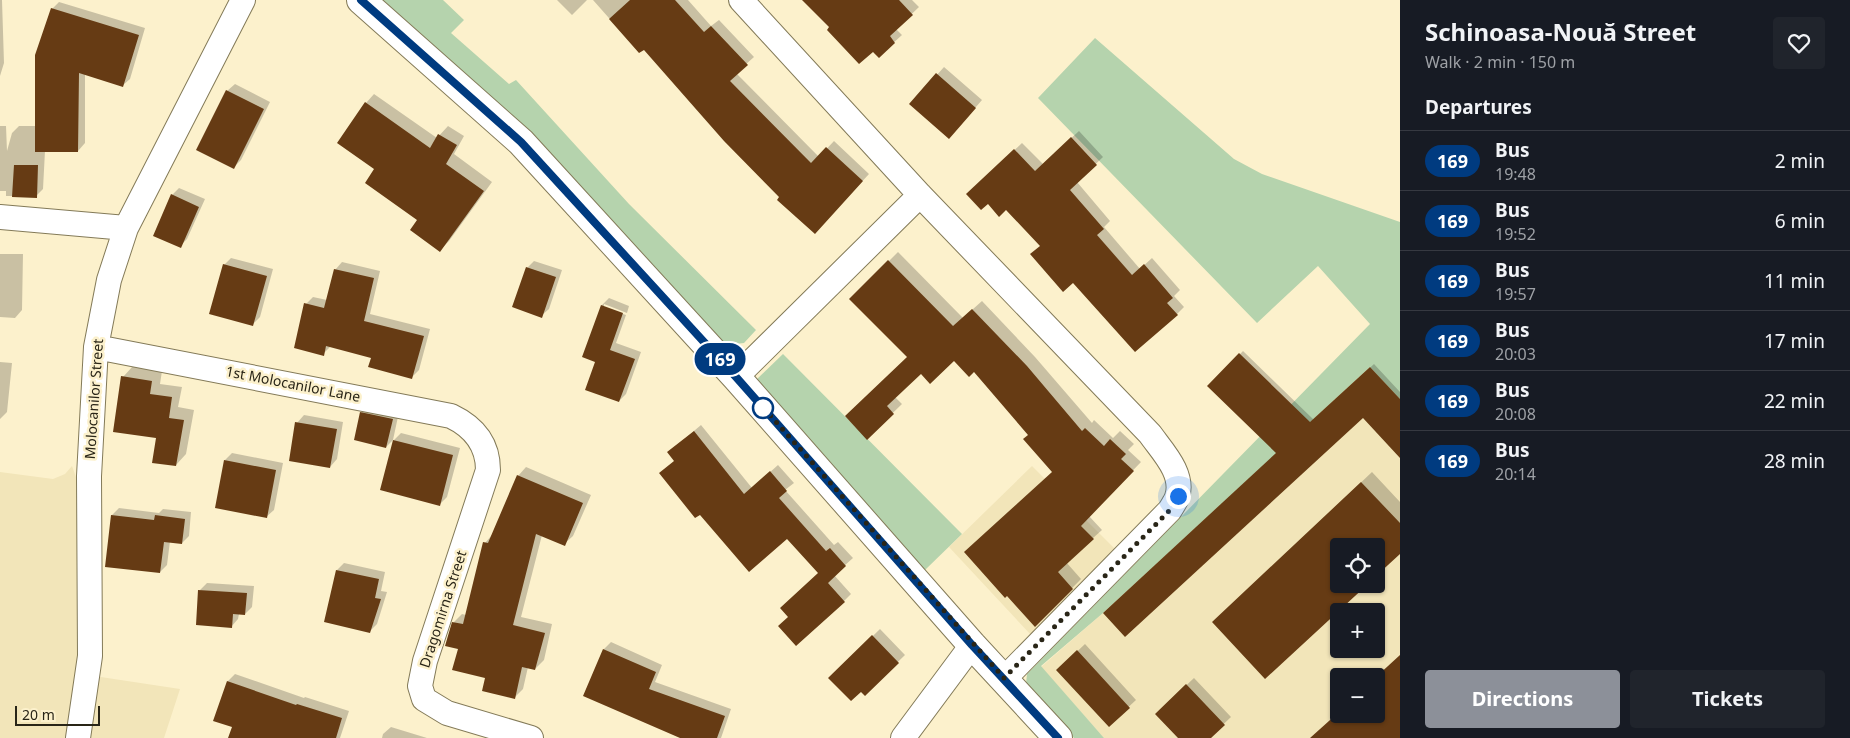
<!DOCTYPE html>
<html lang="en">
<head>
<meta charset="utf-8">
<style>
	body { margin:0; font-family:"Noto Sans",sans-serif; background:#20242c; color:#f1f3f6; height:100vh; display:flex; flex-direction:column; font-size:19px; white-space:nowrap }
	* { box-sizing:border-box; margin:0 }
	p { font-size:16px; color:#9ea1a6 }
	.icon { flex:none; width:28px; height:28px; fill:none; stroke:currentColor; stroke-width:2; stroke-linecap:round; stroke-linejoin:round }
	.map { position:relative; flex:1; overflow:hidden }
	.sheet { display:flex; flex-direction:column; background:#171b24; width:450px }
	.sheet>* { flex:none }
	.badge { padding:0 10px; border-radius:16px; font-size:18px; line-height:32px }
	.buttons { position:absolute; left:1330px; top:538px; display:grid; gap:10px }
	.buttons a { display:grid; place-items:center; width:55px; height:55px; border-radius:5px; background:#171b24; box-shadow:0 1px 4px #0004; font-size:25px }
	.scale { position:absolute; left:15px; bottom:12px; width:85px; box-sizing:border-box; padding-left:5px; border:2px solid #292517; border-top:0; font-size:14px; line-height:18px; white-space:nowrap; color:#292517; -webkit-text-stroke:4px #fcf1cc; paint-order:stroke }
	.you { position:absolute; width:25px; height:25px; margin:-12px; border:4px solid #fff; border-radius:50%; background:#1a73e8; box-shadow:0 0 0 8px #1a73e833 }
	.map>.badge { position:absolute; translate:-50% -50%; box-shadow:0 0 0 2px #fff }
	h2 { padding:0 25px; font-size:19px; line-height:45px }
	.round { display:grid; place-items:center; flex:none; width:52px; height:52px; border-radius:5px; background:#20242c }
	.summary { display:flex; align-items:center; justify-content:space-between; height:85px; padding:0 25px }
	h1 { font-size:24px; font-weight:700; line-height:38px }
	.cta { display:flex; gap:10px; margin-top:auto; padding:10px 25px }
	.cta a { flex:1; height:58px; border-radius:5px; background:#8c9099; color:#fff; font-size:20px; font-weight:700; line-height:58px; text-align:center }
	.cta a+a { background:#20242c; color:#f1f3f6 }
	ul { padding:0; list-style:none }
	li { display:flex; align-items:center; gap:15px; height:60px; padding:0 25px; border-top:1px solid #363941 }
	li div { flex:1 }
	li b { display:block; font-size:19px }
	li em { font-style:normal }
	li .badge { min-width:55px; font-weight:700; text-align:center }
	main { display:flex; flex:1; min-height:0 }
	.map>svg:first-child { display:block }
	.built { fill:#f2e5b9; fill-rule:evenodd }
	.green { fill:#b5d3ad }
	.shadow { fill:#0003 }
	.building { fill:#663b14 }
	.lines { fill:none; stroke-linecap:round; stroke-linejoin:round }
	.minor-casing { stroke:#837a58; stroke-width:26 }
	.tertiary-casing { stroke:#837a58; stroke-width:30 }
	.minor { stroke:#fff; stroke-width:24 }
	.tertiary { stroke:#fff; stroke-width:28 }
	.line-casing { stroke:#fff; stroke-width:11 }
	.line { stroke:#003b80; stroke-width:8 }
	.walk { stroke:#292517; stroke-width:5; stroke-dasharray:0 9 }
	.stop-dot { fill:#fff; stroke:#003b80; stroke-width:2.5 }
	.labels { text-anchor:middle; stroke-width:5; stroke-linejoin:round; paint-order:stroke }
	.street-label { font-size:14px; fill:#292517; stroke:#fcf1cc }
</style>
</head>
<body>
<main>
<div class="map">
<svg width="1400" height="738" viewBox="0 0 1400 738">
	<rect width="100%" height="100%" fill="#fcf1cc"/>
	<path class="built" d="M1370 367 1400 399V738H1104L1041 667 1103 613ZM1339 546H1376V584H1339ZM1339 611H1376V649H1339ZM1339 676H1376V714H1339Z
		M72 466 82 494 81 674 180 689 164 738H0V472L53 479 65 474Z
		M1032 466 1117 551 1031 635 949 547Z"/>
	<path class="green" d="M380 0H443L464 20 451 33 509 84 516 80 629 204 756 330 744 343 725 345Z
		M1095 38 1234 159 1262 174 1400 222V399L1370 367 1103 613 1041 666 1104 738H1074L1026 684 1027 674 1370 324 1318 266 1257 323 1038 98Z
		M783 354 962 534 925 570 756 380Z"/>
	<path class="shadow" d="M0 0H2L4 63 0 76Z
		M557 0H587L572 15Z
		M593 0H688L711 26 719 20 754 57 736 73 819 157 834 141 869 174 822 225 781 197 644 48 639 52Z
		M804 0H912L919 7 896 29 902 35 879 56 873 50 831 27Z
		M59 2 145 28 130 79 122 86 85 74V143L78 151H45L43 189 36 196H6V191H0V126H6L7 151 12 133 19 126H37L52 9Z
		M944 67 982 100 956 130 911 104Z
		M235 84 270 102 241 160 234 167 198 149 227 91Z
		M374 94 437 138 448 126 464 136 454 154 492 182 449 241 440 250 419 219 376 169 366 103Z
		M1079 131 1103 157 1077 182 1110 221 1104 227 1140 269 1152 258 1180 290 1174 296 1184 307 1177 314 1006 209 968 194 1022 143 1043 164Z
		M179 188 205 199 187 239 180 246 172 195Z
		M898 252 963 318 982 301 1035 357 1092 423 1094 420 1113 438 1120 431 1134 444 1128 450 1141 462 1089 516 1102 530 1066 562 1081 579 1035 626 1053 472 1029 435 974 370 954 359 921 373 895 397 902 404 867 438 908 357 851 299Z
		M0 254H23L22 310 15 318 0 317Z
		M231 258 273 269 260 317 252 325 224 265Z
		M534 261 562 270 549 309 541 316 527 268Z
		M342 262 380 271 370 314 430 329 419 370 412 377 373 357 331 346 323 354 306 304 313 297 327 300 335 270Z
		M609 298 629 306 627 313 604 304V307L626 315 616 343 641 352 626 394 619 401 597 361 602 305Z
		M1243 351 1314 420 1374 364 1400 392V456L1363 416 1278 453 1209 386Z
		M0 362 12 363 7 412 0 419Z
		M133 366 162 371 160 384 182 387 178 407 194 410 186 454 176 465 157 437 123 377Z
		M369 406 399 412 393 440 386 447 361 413Z
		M304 415 343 422 337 459 330 467 297 423Z
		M701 425 752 488 778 465 794 483 785 490 834 545 838 542 853 558 834 575 851 594 844 601 789 616 820 573 787 537 675 460 669 452Z
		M401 433 460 448 447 497 440 504 394 440Z
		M232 453 283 463 274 510 266 517 225 460Z
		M526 467 591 495 573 536 564 544 542 535 521 617 552 624 544 660 535 669 528 667 523 689 514 698 487 678 459 648 454 622 462 614 466 615 485 543 492 535 518 476Z
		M1372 472 1400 502V552L1376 546H1339V584H1366L1265 677 1224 612Z
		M119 508 159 513 163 509 191 512 189 536 182 543 170 541 167 565 160 572 107 566 112 515Z
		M344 563 385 572 381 591 387 592 377 624 370 631 337 570Z
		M207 583 254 586 252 607 245 614H239L238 619 231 627 200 590Z
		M880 629 905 655 865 694 861 690 830 678Z
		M611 642 662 665 655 682 731 709 721 738H684L584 695 604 649Z
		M1085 644 1136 700 1109 725 1065 663Z
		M235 674 304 698 305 697 349 711 340 738H229L234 727 228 681Z
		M1194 678 1231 717 1209 738H1180L1156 714Z
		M391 727 427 738H382L383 734Z"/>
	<path class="building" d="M630 0H675L704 32 711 26 748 65 730 81 811 163 826 147 863 181 815 234 777 200 779 197 724 141 644 50 639 53 609 19Z
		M802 0H899L913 15 890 36 895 43 879 58 873 52 859 64 827 30 829 27Z
		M51 8 139 35 123 87 79 73 78 152H35V55Z
		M936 73 976 108 949 139 909 104Z
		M226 90 264 109 234 169 196 150Z
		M365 102 430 148 438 134 457 145 446 164 484 191 440 252 410 230 417 220 365 183 374 169 337 143Z
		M1071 137 1097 165 1070 190 1104 229 1097 235 1132 275 1144 264 1173 298 1167 303 1178 315 1135 352 1073 283 1063 292 1030 254 1040 246 1006 210 999 217 988 204 981 210 966 194 1014 149 1035 171Z
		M14 165H38L37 198 12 197Z
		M171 194 199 207 181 248 153 236Z
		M888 260 953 326 972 309 1027 366 1082 431 1085 428 1104 446 1110 439 1126 454 1121 459 1134 471 1081 526 1094 539 1058 572 1073 589 1035 627 1007 596 1005 598 964 552 1052 472 1023 439 1028 435 974 372 969 377 954 361 930 384 921 374 887 406 894 414 867 440 845 416 907 357 849 299Z
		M223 264 267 276 253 326 209 314Z
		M526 267 556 277 542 318 512 307Z
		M334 269 374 278 364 321 424 336 412 379 368 367 371 358 326 346 324 356 294 348 304 303 324 308Z
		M601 305 623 313 610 350 635 359 619 402 585 390 595 362 582 357Z
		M1239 353 1310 422 1370 367 1400 399V458L1363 418 1125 637 1103 613 1276 453 1207 386Z
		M121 376 152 381 150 394 172 397 169 418 184 420 176 466 152 463 156 438 113 432Z
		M360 412 393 419 386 448 354 440Z
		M295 422 337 429 330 468 289 461Z
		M694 431 744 494 770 471 787 491 779 498 826 551 830 548 846 566 828 583 845 602 796 646 778 626 788 617 780 608 818 573 787 539 749 572 700 515 695 518 659 473 674 461 667 452Z
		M393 440 453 455 440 506 380 490Z
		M224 460 276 470 267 518 215 508Z
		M517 475 583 503 565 546 536 534 513 625 545 633 535 670 522 667 515 699 482 691 485 678 452 670 458 649 445 646 452 622 463 624 483 542 488 543Z
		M1361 482 1400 523V554L1376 576V546H1339V584H1368L1265 679 1212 622Z
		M111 515 154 520 155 515 185 519 182 544 164 542 160 573 105 567Z
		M336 570 379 579 375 598 381 599 370 633 324 622Z
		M198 590 247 593 245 615 233 614 232 628 196 625Z
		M872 635 899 663 865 696 861 692 851 701 828 678Z
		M603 649 656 672 649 689 725 716 717 738H680L583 696Z
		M1077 650 1130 708 1109 727 1056 670Z
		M1400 655V738H1310L1339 712V714H1376V677Z
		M227 681 296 705 297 704 342 718 336 738H228L232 727 213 721Z
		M1186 684 1225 725 1211 738H1178L1155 714Z"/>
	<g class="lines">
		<defs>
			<path id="minor" d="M741 0 920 195 1150 434C1162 451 1185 474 1177 497 1176 501 1172 506 1170 510L1004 679
				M0 217 126 228
				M96 347 451 416C474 427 488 444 488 470L425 661 420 686 424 699 447 713 531 738
				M736 377 920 195
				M78 738 90 656 89 476 96 347 109 280 126 228 243 0
				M903 738 972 645"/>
			<path id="tertiary" d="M361 0 521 142 736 377 972 645 1058 738"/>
		</defs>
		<use href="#minor" class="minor-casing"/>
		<use href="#tertiary" class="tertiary-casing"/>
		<use href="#minor" class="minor"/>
		<use href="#tertiary" class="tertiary"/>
	</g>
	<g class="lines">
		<defs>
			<path id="line" d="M361 0 521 142 736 377 972 645 1058 738"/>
		</defs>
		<use href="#line" class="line-casing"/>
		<use href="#line" class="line"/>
		<path class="walk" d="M763 408 761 405 1004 678 1170 510 1178 496"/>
	</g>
	<circle class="stop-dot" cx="763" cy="408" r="10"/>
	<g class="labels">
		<g class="street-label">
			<text transform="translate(293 384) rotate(11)" y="5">1st Molocanilor Lane</text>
			<text transform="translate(94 399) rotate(-86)" y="5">Molocanilor Street</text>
			<text transform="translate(443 609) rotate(-72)" y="5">Dragomirna Street</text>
		</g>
	</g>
</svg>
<div class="buttons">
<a><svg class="icon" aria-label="locate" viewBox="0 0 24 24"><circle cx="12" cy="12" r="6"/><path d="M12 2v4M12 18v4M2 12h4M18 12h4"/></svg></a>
<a>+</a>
<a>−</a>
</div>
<div class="scale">20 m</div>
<div class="you" style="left:1178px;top:496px"></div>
<b class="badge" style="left:720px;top:359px;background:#003b80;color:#fff">169</b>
</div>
<section class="sheet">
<div class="summary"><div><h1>Schinoasa-Nouă Street</h1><p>Walk · 2 min · 150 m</p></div><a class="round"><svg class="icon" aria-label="heart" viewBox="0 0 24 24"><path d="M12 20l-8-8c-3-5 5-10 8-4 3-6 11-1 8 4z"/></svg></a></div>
<h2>Departures</h2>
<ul>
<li><span class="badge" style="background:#003b80;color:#fff">169</span><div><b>Bus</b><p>19:48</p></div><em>2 min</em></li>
<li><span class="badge" style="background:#003b80;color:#fff">169</span><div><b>Bus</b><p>19:52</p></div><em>6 min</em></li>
<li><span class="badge" style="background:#003b80;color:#fff">169</span><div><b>Bus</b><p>19:57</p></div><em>11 min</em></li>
<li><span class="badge" style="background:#003b80;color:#fff">169</span><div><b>Bus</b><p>20:03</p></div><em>17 min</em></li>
<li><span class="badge" style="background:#003b80;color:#fff">169</span><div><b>Bus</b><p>20:08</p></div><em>22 min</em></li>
<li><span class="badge" style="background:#003b80;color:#fff">169</span><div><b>Bus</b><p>20:14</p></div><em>28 min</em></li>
</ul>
<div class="cta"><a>Directions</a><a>Tickets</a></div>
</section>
</main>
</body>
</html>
